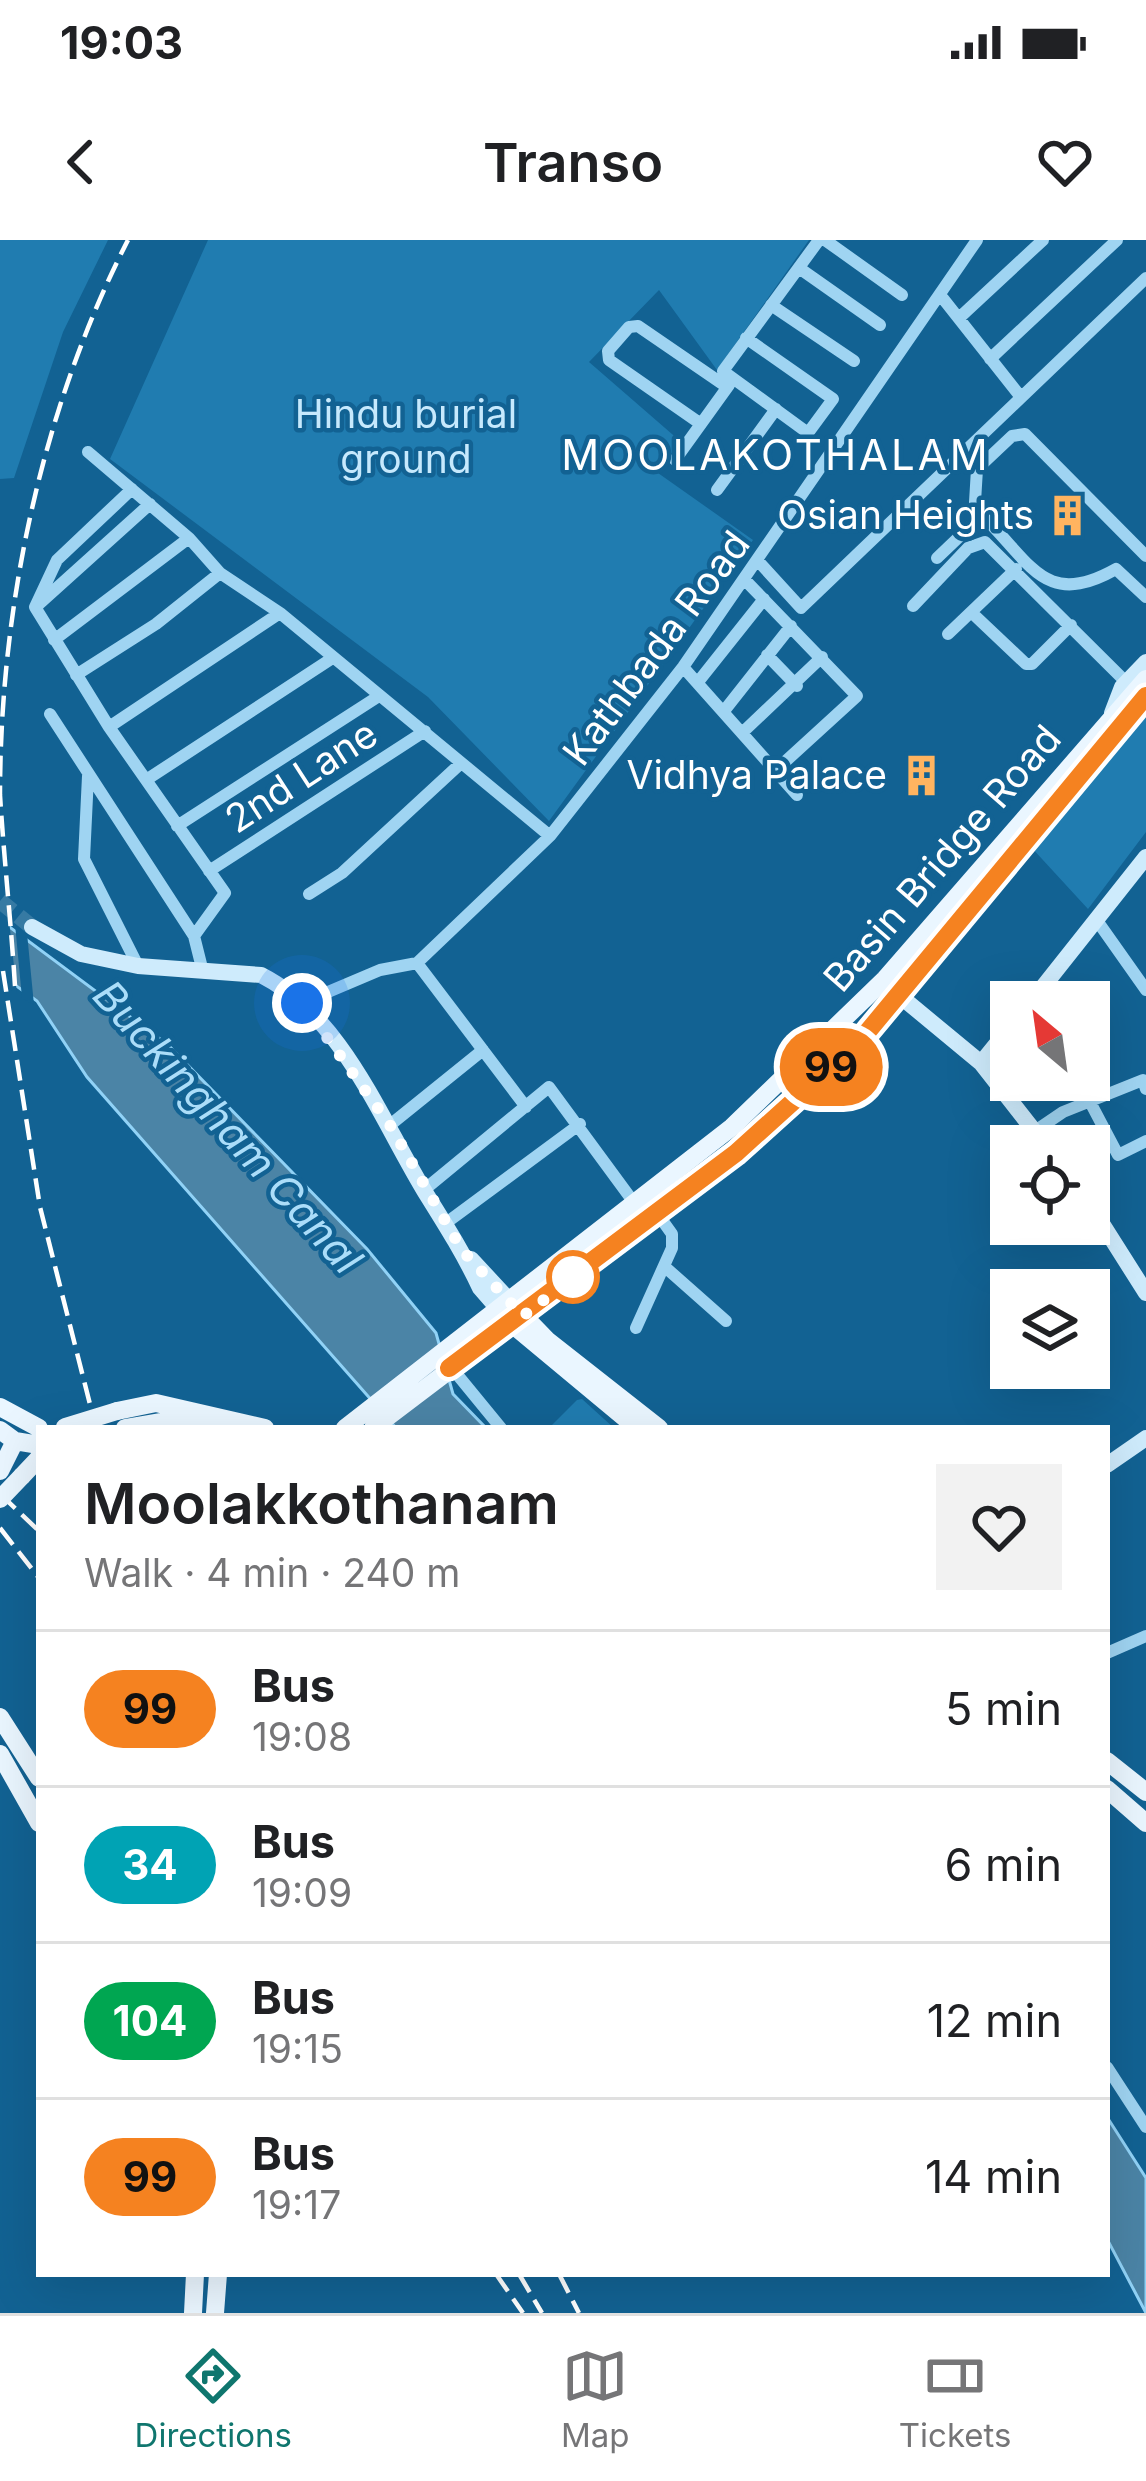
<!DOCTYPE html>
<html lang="en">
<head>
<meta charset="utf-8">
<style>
	body { margin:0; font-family:Inter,sans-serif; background:#f2f2f2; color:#202124; height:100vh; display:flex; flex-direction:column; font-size:45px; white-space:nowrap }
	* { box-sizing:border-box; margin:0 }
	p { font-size:39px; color:#757577 }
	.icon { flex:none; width:66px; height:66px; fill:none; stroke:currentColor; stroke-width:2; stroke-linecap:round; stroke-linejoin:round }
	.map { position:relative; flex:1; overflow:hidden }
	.panel { position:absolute; left:36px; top:1185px; width:1074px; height:852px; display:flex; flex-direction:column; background:#fff; border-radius:0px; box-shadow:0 12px 48px #0002 }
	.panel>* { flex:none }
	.badge { padding:0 24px; border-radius:39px; font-size:42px; line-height:78px }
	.needle { width:78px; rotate:331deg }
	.fabs { position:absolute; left:990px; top:741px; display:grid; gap:24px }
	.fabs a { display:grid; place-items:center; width:120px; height:120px; border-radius:0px; background:#fff; box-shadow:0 12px 48px #0002; font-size:60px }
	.you { position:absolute; width:60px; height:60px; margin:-30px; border:9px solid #fff; border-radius:50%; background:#1a73e8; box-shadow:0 0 0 18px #1a73e833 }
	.map>.badge { position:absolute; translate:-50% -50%; box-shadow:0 0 0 6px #fff }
	.round { display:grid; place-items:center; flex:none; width:126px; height:126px; border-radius:0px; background:#f2f2f2 }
	.overview { display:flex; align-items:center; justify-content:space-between; height:204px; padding:0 48px }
	h1 { font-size:57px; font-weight:600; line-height:90px }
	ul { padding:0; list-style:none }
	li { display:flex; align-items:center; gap:36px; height:156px; padding:0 48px; border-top:3px solid #e0e0e0 }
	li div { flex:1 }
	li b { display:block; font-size:45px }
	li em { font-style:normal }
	li .badge { min-width:132px; font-weight:700; text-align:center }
	.status { display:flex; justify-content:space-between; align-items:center; height:84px; padding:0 60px; background:#fff; direction:ltr }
	.status svg { height:33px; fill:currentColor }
	header { display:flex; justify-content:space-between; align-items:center; height:156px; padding:0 48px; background:#fff; font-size:54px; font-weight:600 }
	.tab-bar { display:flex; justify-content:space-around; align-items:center; height:168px; border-top:3px solid #e0e0e0; background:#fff; font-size:33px; color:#757577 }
	.tab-bar a { display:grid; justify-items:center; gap:6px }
	.tab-bar .on { color:#0f766e }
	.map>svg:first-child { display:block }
	.green { fill:#207cb0 }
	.water { fill:#4b84a6; stroke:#91d2f6; stroke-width:3 }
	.pier { fill:#126293 }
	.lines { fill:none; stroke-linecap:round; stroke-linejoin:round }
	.secondary-tunnel { stroke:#367aa3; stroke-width:16; stroke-dasharray:16 8; stroke-linecap:butt }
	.street { stroke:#9fd4f2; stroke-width:12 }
	.secondary { stroke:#ceebfc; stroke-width:16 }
	.primary { stroke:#eaf6ff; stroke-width:18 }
	.rail { stroke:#fff; stroke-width:4.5; stroke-dasharray:21 9; stroke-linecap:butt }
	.primary-bridge { stroke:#eaf6ff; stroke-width:18 }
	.line-casing { stroke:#fff; stroke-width:27 }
	.line { stroke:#f58220; stroke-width:18 }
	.walk { stroke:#fff; stroke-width:12; stroke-dasharray:0 21.6 }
	.stop-dot { fill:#fff; stroke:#f58220; stroke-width:6 }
	.labels { text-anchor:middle; stroke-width:9; stroke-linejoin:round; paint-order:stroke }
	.park-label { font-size:39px; fill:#c6e9fd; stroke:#126293 }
	.poi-label { font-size:39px; fill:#fff; stroke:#126293; text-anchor:end }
	.street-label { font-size:39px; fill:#fff; stroke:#126293 }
	.neighbourhood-label { font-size:42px; letter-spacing:3px; fill:#fff; stroke:#126293 }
	.water-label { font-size:42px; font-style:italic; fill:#abddf9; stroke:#126293 }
</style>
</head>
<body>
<div class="status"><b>19:03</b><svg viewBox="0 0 49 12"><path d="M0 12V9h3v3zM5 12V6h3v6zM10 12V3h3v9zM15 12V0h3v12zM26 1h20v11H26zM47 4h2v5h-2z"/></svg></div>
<header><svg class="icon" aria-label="back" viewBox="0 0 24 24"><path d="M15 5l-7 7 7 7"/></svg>Transo<svg class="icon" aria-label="heart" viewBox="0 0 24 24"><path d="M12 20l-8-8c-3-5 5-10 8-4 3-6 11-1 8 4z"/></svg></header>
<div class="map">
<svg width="1146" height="2073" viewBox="0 0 1146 2073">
	<rect width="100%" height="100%" fill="#126293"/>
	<path class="green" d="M0 0H108L63 92 14 238 0 239Z
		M208 0H809L717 130 659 50 589 122 680 201 658 233 753 300 549 581 428 457 110 219Z
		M1146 469V592L1088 669 1031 607Z
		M582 1159 614 1188H549L577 1160Z"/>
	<path class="water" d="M0 680 168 805 367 1009 436 1093 453 1154 486 1188H396L87 837 37 761 0 734Z
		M1107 1877 1146 1938V2073L1107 1999Z"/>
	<path class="pier" d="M0 674 9 680 17 754 0 741Z
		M15 684 27 693 34 765 22 758Z"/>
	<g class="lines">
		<path class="secondary-tunnel" d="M0 661 32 687"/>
		<path class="street" d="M825 0 902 55
			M799 28 880 85
			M941 56 1020 156
			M771 65 854 121
			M959 78 1043 0
			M746 98 833 159 808 193 723 131 819 0
			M990 119 1117 0
			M701 184 609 120 608 111 629 87 638 86 727 147
			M88 212 189 298 220 333 280 373 550 596
			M675 220 729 145
			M132 249 57 320 35 367 109 487 225 653 194 696
			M717 250 776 169
			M982 275 975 262 977 229 1012 196 1025 194 1146 316
			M937 318 982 275C1032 324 1045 369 1116 329L1146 357
			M759 322 801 368 1146 38
			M745 340 857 456 776 530
			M39 364 150 264
			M913 366 968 308 985 302 1126 442
			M971 372 1026 424H1032L1071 385
			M948 394 1016 329
			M54 400 189 298
			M767 415 797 446
			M683 427 797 555
			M76 435 156 384 220 333
			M698 442 764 359
			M724 471 791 386
			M50 474 194 696 202 728
			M109 487 280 373
			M743 492 822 417
			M88 536 84 619 138 726
			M146 540 331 419
			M177 586 379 456
			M209 631 425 491
			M309 654 342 633 460 524
			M1098 682 1146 750
			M417 723 526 867
			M302 763 380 730 417 723 550 596 683 427 977 0
			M1089 860 1118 915 1146 901
			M390 885 483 810
			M1035 891 1063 872 1143 840 1146 849
			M424 950 549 847 635 964
			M446 983 580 884
			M665 1027 726 1081
			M636 1088 672 1008V994L657 973
			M451 1127 501 1188
			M1107 1413 1146 1396
			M1107 1827 1146 1887"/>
		<path class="secondary" d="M1112 473 1122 447 1146 422
			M32 687 81 714 138 726 261 735C342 776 380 878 425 952 445 984 464 1014 480 1048L500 1071
			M900 756 981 823 1046 906
			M1031 762 1146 617
			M981 823 1011 786
			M1089 963 1146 1053
			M471 1019 511 1062
			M1107 1225 1146 1198"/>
		<path class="primary" d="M518 1070 547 1100 659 1188
			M507 1080 637 1188
			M0 1167 39 1188
			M117 1171 156 1163 265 1188
			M125 1188 166 1181 210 1188
			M345 1188 732 887 885 739 1146 439
			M373 1188 736 913 859 802 1075 536
			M0 1190 15 1201 39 1205
			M0 1231 15 1201
			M22 1236 39 1218
			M0 1477 39 1538
			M0 1514 39 1583
			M1107 1521 1146 1552
			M1107 1549 1146 1583
			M193 2073 195 2034
			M215 2073 218 2034"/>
		<path class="rail" d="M3 731 40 967 96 1188
			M15 746C11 682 4 619 0 555 0 366 42 168 128 0
			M0 1254 39 1291
			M0 1288 39 1338
			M496 2034 523 2073
			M519 2034 542 2073
			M559 2034 579 2073"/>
		<path class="primary-bridge" d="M65 1187 117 1171
			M0 1259 22 1236"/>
	</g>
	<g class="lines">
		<defs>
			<path id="line" d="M449 1128 736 913 859 802 1146 456"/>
		</defs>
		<use href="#line" class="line-casing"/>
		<use href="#line" class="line"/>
		<path class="walk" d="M302 763 390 885 462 1010 523 1076 590 1024 573 1037"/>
	</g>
	<defs>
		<symbol id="building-bare" viewBox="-9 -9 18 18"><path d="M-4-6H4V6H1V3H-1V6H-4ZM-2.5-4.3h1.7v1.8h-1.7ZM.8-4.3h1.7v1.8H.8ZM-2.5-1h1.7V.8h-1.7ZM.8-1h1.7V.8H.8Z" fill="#ffb460" stroke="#126293" stroke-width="2.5" paint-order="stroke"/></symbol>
	</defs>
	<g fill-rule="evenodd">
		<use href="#building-bare" x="1038" y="246" width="59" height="59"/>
		<use href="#building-bare" x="892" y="506" width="59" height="59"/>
	</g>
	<circle class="stop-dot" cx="573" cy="1037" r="24"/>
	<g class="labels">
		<g class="park-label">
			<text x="406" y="188">Hindu burial<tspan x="406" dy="45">ground</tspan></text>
		</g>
		<g class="poi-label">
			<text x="1034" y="289">Osian Heights</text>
			<text x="887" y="549">Vidhya Palace</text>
		</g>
		<g class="street-label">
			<text transform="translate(656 408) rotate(-53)" y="14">Kathbada Road</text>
			<text transform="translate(301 536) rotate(-33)" y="14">2nd Lane</text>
			<text transform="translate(942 618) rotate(-49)" y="14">Basin Bridge Road</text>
		</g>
		<g class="neighbourhood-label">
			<text x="776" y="230">MOOLAKOTHALAM</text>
		</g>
		<g class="water-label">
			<text transform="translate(228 887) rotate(48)" y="15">Buckingham Canal</text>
		</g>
	</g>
</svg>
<div class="fabs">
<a><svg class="needle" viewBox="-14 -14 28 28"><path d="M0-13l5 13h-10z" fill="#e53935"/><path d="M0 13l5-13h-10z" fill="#757577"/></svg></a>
<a><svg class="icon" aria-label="locate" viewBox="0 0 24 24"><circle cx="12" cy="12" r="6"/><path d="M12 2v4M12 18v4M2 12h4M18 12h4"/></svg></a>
<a><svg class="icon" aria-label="layers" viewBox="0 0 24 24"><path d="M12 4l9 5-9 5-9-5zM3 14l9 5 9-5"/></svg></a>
</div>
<div class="you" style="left:302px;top:763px"></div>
<b class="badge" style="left:831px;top:827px;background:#f58220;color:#111">99</b>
<section class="panel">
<div class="overview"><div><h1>Moolakkothanam</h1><p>Walk · 4 min · 240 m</p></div><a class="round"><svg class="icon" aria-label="heart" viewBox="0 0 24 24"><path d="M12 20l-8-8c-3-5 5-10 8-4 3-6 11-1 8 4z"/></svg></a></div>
<ul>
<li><span class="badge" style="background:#f58220;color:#111">99</span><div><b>Bus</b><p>19:08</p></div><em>5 min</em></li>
<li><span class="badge" style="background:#00a3b4;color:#fff">34</span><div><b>Bus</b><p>19:09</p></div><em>6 min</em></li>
<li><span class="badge" style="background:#00a651;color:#fff">104</span><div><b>Bus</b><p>19:15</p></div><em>12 min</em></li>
<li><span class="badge" style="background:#f58220;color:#111">99</span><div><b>Bus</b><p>19:17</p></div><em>14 min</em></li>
</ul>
</section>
</div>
<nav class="tab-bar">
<a class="on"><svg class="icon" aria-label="directions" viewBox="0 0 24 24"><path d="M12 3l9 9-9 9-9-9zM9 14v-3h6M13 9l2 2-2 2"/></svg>Directions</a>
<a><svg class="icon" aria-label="map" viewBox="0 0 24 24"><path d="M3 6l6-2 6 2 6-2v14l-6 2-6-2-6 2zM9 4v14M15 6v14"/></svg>Map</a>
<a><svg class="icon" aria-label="tickets" viewBox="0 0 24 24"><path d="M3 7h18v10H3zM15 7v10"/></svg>Tickets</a>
</nav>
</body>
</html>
